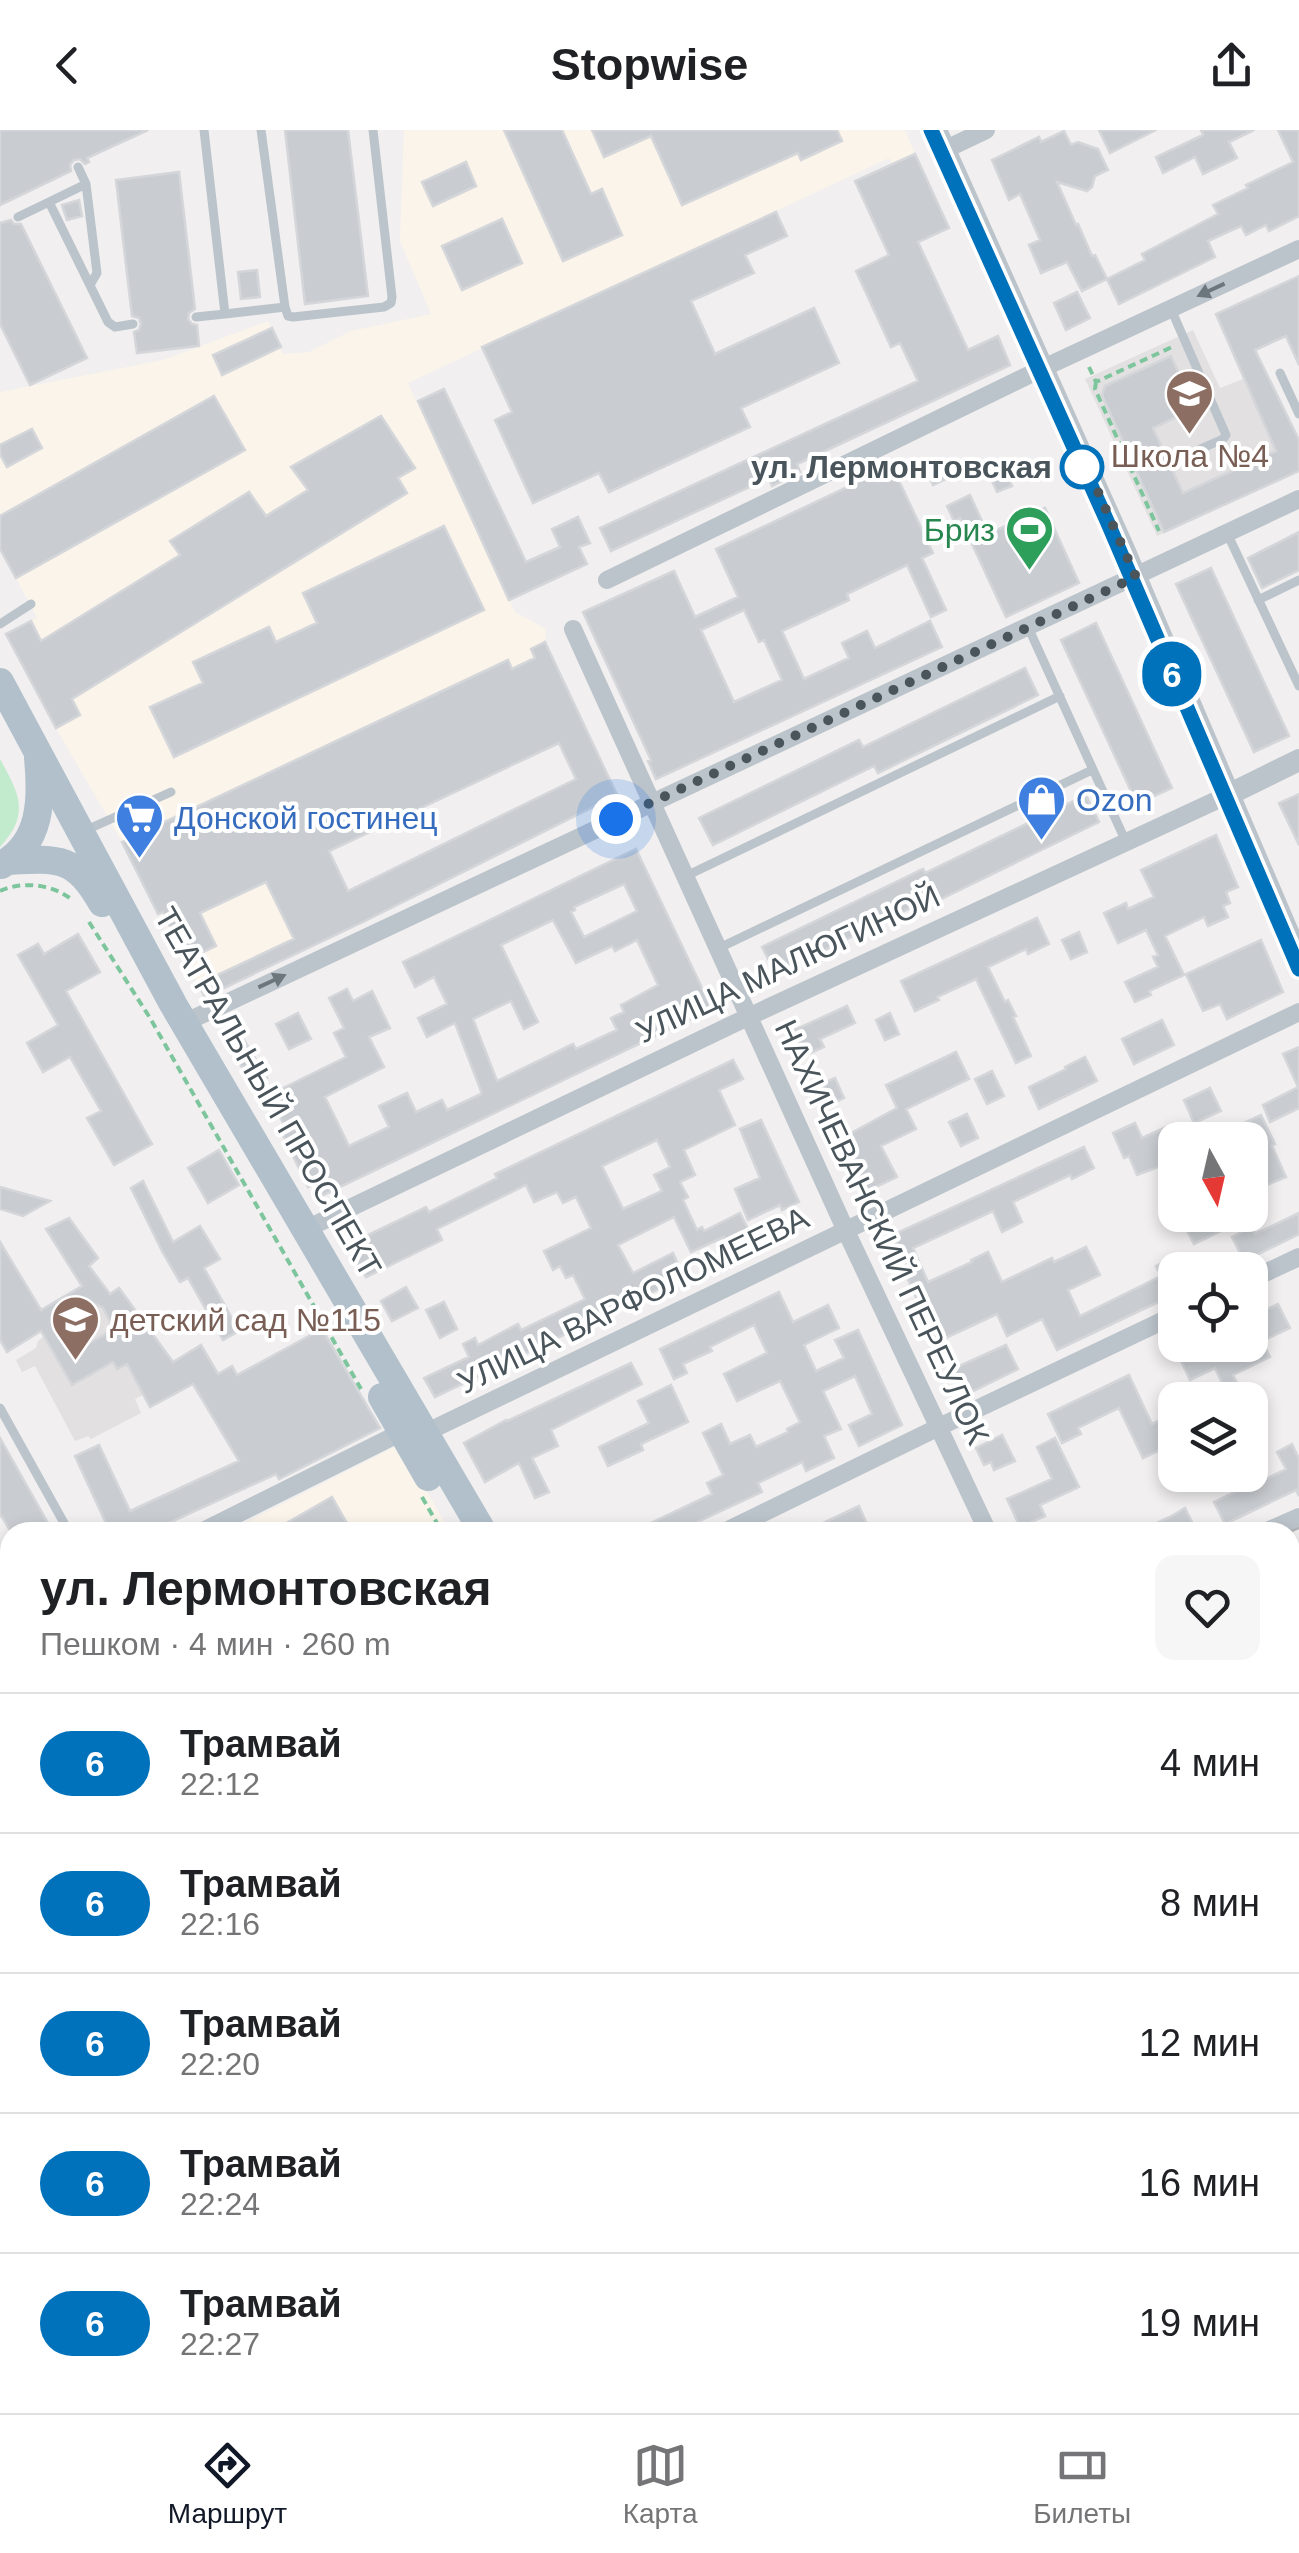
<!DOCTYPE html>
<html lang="ru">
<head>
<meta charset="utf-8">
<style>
	body { margin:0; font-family:Arial,sans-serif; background:#f6f6f6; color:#202124; height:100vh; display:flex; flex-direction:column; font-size:38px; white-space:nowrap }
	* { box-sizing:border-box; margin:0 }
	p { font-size:32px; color:#757577 }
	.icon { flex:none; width:55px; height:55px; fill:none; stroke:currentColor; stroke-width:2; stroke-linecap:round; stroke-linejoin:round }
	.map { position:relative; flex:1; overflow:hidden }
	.side { position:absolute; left:0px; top:1392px; width:1300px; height:892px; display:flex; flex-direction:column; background:#fff; border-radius:30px 30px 0 0; box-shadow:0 5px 15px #0003 }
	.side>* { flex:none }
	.badge { padding:0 20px; border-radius:32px; font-size:35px; line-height:65px }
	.needle { width:65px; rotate:172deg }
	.buttons { position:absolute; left:1158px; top:992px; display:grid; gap:20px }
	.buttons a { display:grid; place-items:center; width:110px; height:110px; border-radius:20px; background:#fff; box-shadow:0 5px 15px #0003; font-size:50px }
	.you { position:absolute; width:50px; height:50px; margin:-25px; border:8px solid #fff; border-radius:50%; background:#1a73e8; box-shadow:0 0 0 15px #1a73e833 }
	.map>.badge { position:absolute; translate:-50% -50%; box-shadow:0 0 0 5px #fff }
	.round { display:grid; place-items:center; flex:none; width:105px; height:105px; border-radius:20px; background:#f6f6f6 }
	.head { display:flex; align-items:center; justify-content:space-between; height:170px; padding:0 40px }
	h1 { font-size:48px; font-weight:800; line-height:75px }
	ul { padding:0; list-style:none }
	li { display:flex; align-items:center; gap:30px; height:140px; padding:0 40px; border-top:2px solid #e0e0e0 }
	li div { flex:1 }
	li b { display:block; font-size:38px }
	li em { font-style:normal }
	li .badge { min-width:110px; font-weight:700; text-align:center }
	header { display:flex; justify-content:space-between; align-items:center; height:130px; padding:0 40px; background:#fff; font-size:45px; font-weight:800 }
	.tab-bar { display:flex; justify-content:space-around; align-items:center; height:140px; border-top:2px solid #e0e0e0; background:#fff; font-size:28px; color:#757577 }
	.tab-bar a { display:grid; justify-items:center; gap:5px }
	.tab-bar .active { color:#111827 }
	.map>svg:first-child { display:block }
	.commercial { fill:#faf4ea }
	.education { fill:#e2e0e1 }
	.green { fill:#c2ebce }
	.building { fill:#c9cdd1; stroke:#d4d6da; stroke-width:2.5; fill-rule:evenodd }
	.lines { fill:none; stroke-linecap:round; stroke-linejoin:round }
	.path { stroke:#7dc59c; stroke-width:4; stroke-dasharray:8 5; stroke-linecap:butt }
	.service { stroke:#bcc4cb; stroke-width:9 }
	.minor { stroke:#bcc4cb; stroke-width:18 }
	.tertiary { stroke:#bcc4cb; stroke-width:22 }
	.secondary { stroke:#bdc7cf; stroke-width:25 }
	.primary { stroke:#b1c0cb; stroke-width:28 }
	.tram { stroke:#b2b5b9; stroke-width:2.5 }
	.oneway { fill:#6c767d }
	.line-casing { stroke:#fff; stroke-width:22 }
	.line { stroke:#0072bc; stroke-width:15 }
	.walk { stroke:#49545b; stroke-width:10; stroke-dasharray:0 18 }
	.stop-dot { fill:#fff; stroke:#0072bc; stroke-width:5 }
	.labels { text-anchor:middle; stroke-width:8; stroke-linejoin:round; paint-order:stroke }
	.education-label { font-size:32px; fill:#785e54; stroke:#fff }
	.stop-label { font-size:32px; font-weight:bold; fill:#49545b; stroke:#fff; text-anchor:end }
	.leisure-label { font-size:32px; fill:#27864d; stroke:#fff; text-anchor:end }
	.shop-label { font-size:32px; fill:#366cbe; stroke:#fff; text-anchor:start }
	.street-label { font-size:32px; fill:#49545b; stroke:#fff }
</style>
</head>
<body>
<header><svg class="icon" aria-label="back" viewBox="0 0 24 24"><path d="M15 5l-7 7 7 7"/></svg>Stopwise<svg class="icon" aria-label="share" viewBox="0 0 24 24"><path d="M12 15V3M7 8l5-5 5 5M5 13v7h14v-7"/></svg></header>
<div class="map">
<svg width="1299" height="2283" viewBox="0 0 1299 2283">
	<rect width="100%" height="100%" fill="#f1efef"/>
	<path class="commercial" d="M404 0H905L915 24 892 34 889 28 408 253 515 482 546 499 545 512 617 665 590 677 559 613 330 721 363 792 205 867 122 712 56 598 31 491 37 487 0 419V262L163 230 268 191 283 224 309 222 351 201 431 184 400 111Z
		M400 1314 450 1402H228Z
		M10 1900V2275H149L137 2283H0V1905Z"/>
	<path class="education" d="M1193 200 1220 258 1243 249 1288 346 1157 406 1085 249Z
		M82 1156 90 1171 103 1178 136 1239 131 1243 143 1265 135 1269 141 1283 91 1309 88 1306 75 1311 35 1236 22 1242 16 1230 36 1218 38 1211 44 1206 32 1185Z"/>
	<path class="green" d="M0 629C20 665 30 684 0 717Z"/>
	<path class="building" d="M0 0H148L87 28 89 32 85 34 80 29 74 30 70 35 71 41 0 75Z
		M285 0H348L368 166 305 174Z
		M504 0H562L591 64 602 59 622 105 563 131Z
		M592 0H837L842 11 801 30 798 23 682 75 651 6 604 27Z
		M1099 0H1156L1110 23Z
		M1201 0H1254L1229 12 1237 28 1203 44 1195 27 1163 43 1156 27 1203 5Z
		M1278 0H1299V86L1269 101 1266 95 1246 105 1241 96 1208 111 1215 127 1119 174 1107 149 1145 130 1142 124 1218 84 1213 75 1248 58 1246 55 1293 32Z
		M1064 1 1071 15 1078 12 1098 19 1108 40 1095 46 1092 57 1087 61 1057 52 1076 95 1078 94 1092 126 1095 125 1107 149 1082 161 1067 132 1041 143 1029 115 1040 110 1020 64 1009 70 992 30 1039 7 1041 12Z
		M915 24 949 98 918 112 968 220 998 206 1010 235 797 334 800 342 772 356 769 348 611 421 600 398 918 251 900 213 891 217 856 141 889 125 855 51Z
		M466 32 476 56 433 76 422 52Z
		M179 42 195 179 189 183 188 189 192 194 197 195 199 216 137 223 134 202 139 200 141 194 139 188 132 186 116 50Z
		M79 70 82 86 67 90 62 75Z
		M776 82 787 106 745 125 754 143 691 171 715 224 814 178 839 233 741 278 750 297 609 362 599 343 533 373 495 290 512 282 482 217Z
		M502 89 522 133 462 160 442 116Z
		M11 90 14 94H21L87 228 30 255 0 194V93Z
		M257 140 260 167 241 169 238 142Z
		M1299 146V235L1286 206 1255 220 1299 310V341L1164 402 1102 265 1105 256 1171 226 1180 246 1167 253 1173 265 1168 268 1177 287 1153 298 1183 363 1276 321 1216 184Z
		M1077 162 1090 188 1066 200 1054 173Z
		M272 198 281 217 222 245 213 225Z
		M444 259 526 432 560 417 552 399 578 387 590 413 579 417 587 434 509 470 418 271Z
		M214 266 245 320 16 448 0 419V386Z
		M381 286 415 338 398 348 407 363 72 569 80 585 56 598 6 504 31 491 41 511 180 425 170 411 249 362 266 386 308 360 291 337Z
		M32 299 42 318 7 337 0 324V315Z
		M941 334 948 348 933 355 927 341Z
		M1001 334 1012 356 997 362 987 340Z
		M892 336 933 423 922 428 946 480 931 487 907 435 847 464 849 470 782 501 804 549 849 528 842 513 867 501 875 518 930 491 942 517 656 649 648 631 651 630 583 482 674 441 695 487 738 467 716 419ZM744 480 759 512 764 510 782 550 734 572 701 500Z
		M970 365 988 404 1045 378 1079 453 1006 487 960 388 954 391 947 376Z
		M444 396 484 480 174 627 150 577 203 553 193 532 269 497 276 512 317 493 303 463Z
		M1299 402V440L1262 458 1248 428Z
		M1211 438 1289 606 1254 622 1176 454Z
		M1096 493 1172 658 1137 674 1061 510Z
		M545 512 617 665 363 792 205 867 198 854 294 809 266 752 200 783 216 816 186 830 163 782 158 784 122 712 508 530 512 539 535 528 531 519ZM559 613 576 649 348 761 329 721Z
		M1025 538 1038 565 878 643 874 636 713 715 699 688 859 610 863 617Z
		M1299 664V715L1279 673Z
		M1086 665 1099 692 939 770 937 765 776 844 762 817 923 739 925 743Z
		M1216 705 1238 757 1226 762 1230 773 1223 776 1228 787 1208 796 1204 787 1165 806 1184 845 1149 861 1151 865 1135 872 1125 852 1158 837 1153 827 1158 825 1146 800 1118 813 1104 783 1126 773 1128 779 1154 767 1141 740Z
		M636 719 712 879 319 1067 313 1054 308 1057 281 1001 286 999 269 965 346 927 334 903 344 898 329 868 347 859 353 871 372 861 390 898 369 907 384 937 325 967 349 1016 389 997 379 976 407 963 416 982 442 970 447 980 481 964V961L455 893 427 907 418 888 447 874 434 847 415 857 403 832ZM624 754 637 781 584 807 571 782 575 780 574 777ZM553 790 576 833 612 816 615 821 637 810 658 855 621 875 624 882 611 888 617 900 576 919 573 914 497 951 473 889 511 871 524 899 538 892 501 815Z
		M1037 788 1049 814 1028 824 1026 819 988 837 1005 872 1008 870 1016 886 1013 887 1031 926 1016 933 976 849 937 867 939 870 915 881 901 851Z
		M1079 802 1087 822 1071 829 1062 810Z
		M78 804 100 842 66 861 152 1014 114 1035 87 988 101 981 70 927 43 942 27 913 58 895 18 825 38 814 44 824Z
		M1261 810 1283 862 1227 889 1220 874 1203 881 1186 844Z
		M847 876 855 893 820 909 824 917 804 926 792 901Z
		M298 883 311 909 289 919 276 894Z
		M890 883 899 904 885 910 876 890Z
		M1162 890 1174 915 1134 934 1122 909Z
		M244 910 267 948 253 956 230 917Z
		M1299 917V978L1270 992 1263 975 1298 957 1283 924Z
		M956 922 969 949 906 979 916 999 881 1016 897 1047 867 1061 842 1008 897 978 886 955Z
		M1085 927 1097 951 1039 979 1029 957 1066 939 1065 937Z
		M733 930 743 949 719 960 735 995 684 1020 695 1045 680 1052 688 1067 683 1070 697 1100 702 1097 704 1101 740 1083 755 1113 732 1124 724 1107 691 1122 674 1087 618 1115 633 1143 673 1123 684 1147 435 1267 424 1248 469 1227 463 1214 475 1208 478 1215 518 1194 521 1200 585 1169 573 1145 566 1148 560 1136 553 1140 544 1121 591 1098 576 1067 563 1073 557 1062 534 1072 526 1055 437 1099 442 1110 366 1147 347 1115 426 1077 429 1082 497 1048 495 1044ZM657 1010 670 1037 654 1045 662 1061 623 1079 602 1036Z
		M992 941 1004 966 987 974 975 949Z
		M835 948 844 968 827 976 817 956Z
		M1210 958 1221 981 1194 993 1184 970Z
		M967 984 978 1008 961 1016 949 992Z
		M1261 985 1275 1014 1272 1016 1286 1047 1255 1060 1250 1048V1010H1234L1229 1000Z
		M761 990 799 1072 782 1080 780 1075 748 1090 735 1059 760 1048 740 999Z
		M1135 993 1142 1008 1173 994 1180 1010H1175V1031L1137 1045 1129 1026 1124 1028 1113 1003Z
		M1084 1017 1094 1038 1072 1049 1070 1045 1013 1072 1022 1092 1002 1102 993 1081 913 1118 928 1152 972 1132 971 1130 988 1122 1002 1152 1052 1128 1054 1132 1086 1117 1100 1145 1068 1160 1080 1186 1161 1146 1156 1136 1175 1127V1173L1171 1166 1057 1220 1042 1189 1007 1206 997 1184 937 1212 888 1107Z
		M219 1020 239 1055 208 1073 188 1038Z
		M143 1051 173 1112 200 1096 220 1129 204 1138 239 1201 223 1210 188 1148 180 1152 163 1123 131 1058Z
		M0 1057 50 1071 23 1086 0 1079Z
		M1299 1083V1104L1244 1131 1232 1107 1252 1097 1255 1104Z
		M1179 1085H1216L1223 1100 1194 1114Z
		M69 1088 98 1128 89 1136 110 1164 119 1158 173 1232 201 1215 218 1244 232 1236 237 1245 322 1199 380 1298 279 1349 276 1344 149 1402H140L136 1395 119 1402H110L75 1326 99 1315 130 1381 239 1331 193 1254 150 1277 127 1234 117 1239 113 1232 72 1255 41 1201 7 1222 0 1210V1112L41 1180 82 1156 46 1099ZM88 1170 103 1178 114 1199 75 1221 57 1188Z
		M406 1157 418 1178 392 1191 381 1171Z
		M779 1162 793 1192 828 1175 839 1198 804 1215 816 1241 844 1228 835 1210 858 1200 902 1295 859 1316 849 1295 872 1284 855 1246 823 1261 841 1299 824 1306 834 1328 806 1341 802 1332 758 1353 762 1362 676 1402H632L712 1364 707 1353 723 1345 703 1303 721 1294 730 1314 750 1305 756 1317 788 1302 787 1299 800 1292 780 1251 737 1271 724 1244 767 1223 754 1195 710 1217 712 1221 683 1234 687 1243 674 1249 660 1219Z
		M444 1172 457 1199 440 1208 426 1180Z
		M1278 1174 1290 1198 1262 1211 1270 1227 1233 1245 1246 1270H1230L1215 1238 1190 1250 1177 1222 1191 1215H1250V1185L1251 1187Z
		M1006 1215 1018 1239 963 1266 950 1240Z
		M631 1233 642 1254 551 1300 558 1316 532 1328 549 1362 535 1368 519 1333 485 1352 464 1313 506 1290 507 1291Z
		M1129 1245 1152 1294 1171 1285 1175 1295V1342L1164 1318 1143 1328 1119 1278 1078 1298 1081 1304 1062 1313 1048 1284Z
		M671 1255 688 1292 641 1314 643 1320 608 1336 599 1317 649 1293 638 1271Z
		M1002 1305 1015 1331 994 1340 991 1332 984 1335 976 1318Z
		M0 1308 53 1402H11L0 1384Z
		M1055 1308 1079 1357 1040 1375 1045 1386 1020 1397 1007 1369 1052 1349 1037 1317Z
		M1292 1314 1299 1329V1366L1296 1360 1225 1394 1214 1372 1235 1362 1233 1357 1249 1349 1252 1356 1286 1339 1277 1322Z
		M332 1367 352 1402H271Z
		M859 1376 866 1392 857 1396 860 1402H804Z
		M1185 1378 1197 1402H1137L1170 1387Z"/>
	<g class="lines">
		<path class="path" d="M1089 237 1096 252 1172 217
			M1096 252 1095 259 1159 401
			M0 761C22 751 52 754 71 769
			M89 792 150 888 361 1259
			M422 1367 442 1402
			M1290 1631 1299 1627
			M1290 1711 1299 1707
			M1015 2275 1019 2283"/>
		<path class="service" d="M261 0 285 177
			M86 54 97 143 90 155
			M49 72 86 54 78 37
			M18 87 49 72 108 192 115 197 133 194
			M1171 179 1226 305 1223 309 1180 328
			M225 184 285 177 288 186 293 187 384 177 391 173 392 167 373 0
			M196 187 225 184 204 0
			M1280 243 1299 284
			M1227 403 1299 556
			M1258 470 1299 450
			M0 494 31 474
			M1028 497 1126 712
			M84 701 171 662
			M684 747 1060 566
			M717 819 1092 640
			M0 1278 69 1402
			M458 1402 460 1401
			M0 1594 10 1589
			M0 1853 10 1848
			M544 2275 548 2283"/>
		<path class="minor" d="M944 20 986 0
			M607 450 1039 240 1299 119
			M573 499 846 1101 988 1402
			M184 893 1299 369
			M306 1099 748 887 1228 665
			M1250 1150 1299 1127
			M425 1303 1299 882
			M201 1402 402 1302
			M724 1402 939 1297 1175 1185
			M1265 1402 1299 1387
			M0 1454 10 1473"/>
		<path class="tertiary" d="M936 0 1123 417 1299 828
			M1228 665 1299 630"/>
		<path class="secondary" d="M175 2283 187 2275"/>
		<path class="primary" d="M0 552 173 874 483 1402
			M8 731C59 728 75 726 102 773
			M1 735C42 714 42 668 38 628
			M382 1267 428 1347
			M1290 1670 1299 1666
			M987 2275 992 2283"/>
		<path class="tram" d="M932 0 1119 419 1299 839
			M1289 1402 1299 1398
			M1290 1661 1299 1657"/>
	</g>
	<defs><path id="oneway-solid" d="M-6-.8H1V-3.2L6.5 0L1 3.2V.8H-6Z" transform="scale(2.5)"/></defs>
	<g class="oneway">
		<use href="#oneway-solid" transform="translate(1211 160) rotate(155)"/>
		<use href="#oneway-solid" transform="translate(272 851) rotate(-25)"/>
	</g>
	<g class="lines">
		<defs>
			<path id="line" d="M931 0 1107 391 1299 839"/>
		</defs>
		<use href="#line" class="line-casing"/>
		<use href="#line" class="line"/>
		<path class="walk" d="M616 689 1136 447 1086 335 1082 337"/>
	</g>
	<defs>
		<symbol id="school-pin" viewBox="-11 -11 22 30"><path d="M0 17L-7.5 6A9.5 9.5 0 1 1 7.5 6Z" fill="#8d6e63" stroke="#fff"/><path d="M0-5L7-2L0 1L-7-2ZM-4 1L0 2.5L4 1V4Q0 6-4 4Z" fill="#fff"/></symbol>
		<symbol id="stadium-pin" viewBox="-11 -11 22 30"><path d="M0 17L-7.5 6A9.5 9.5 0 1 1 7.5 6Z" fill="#2e9e5b" stroke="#fff"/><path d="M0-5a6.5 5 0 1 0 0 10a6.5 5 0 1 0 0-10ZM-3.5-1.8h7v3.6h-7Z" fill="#fff"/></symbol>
		<symbol id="shop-pin" viewBox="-11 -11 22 30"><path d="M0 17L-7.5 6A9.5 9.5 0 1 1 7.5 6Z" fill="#3f7fe0" stroke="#fff"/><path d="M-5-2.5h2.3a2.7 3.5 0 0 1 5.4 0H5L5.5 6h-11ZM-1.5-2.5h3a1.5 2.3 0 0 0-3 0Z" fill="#fff"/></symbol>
		<symbol id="supermarket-pin" viewBox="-11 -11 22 30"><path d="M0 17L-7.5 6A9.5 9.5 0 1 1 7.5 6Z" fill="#3f7fe0" stroke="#fff"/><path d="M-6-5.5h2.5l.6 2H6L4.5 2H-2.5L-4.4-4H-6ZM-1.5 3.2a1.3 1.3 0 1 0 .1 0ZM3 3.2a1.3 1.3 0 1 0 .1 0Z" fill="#fff"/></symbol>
	</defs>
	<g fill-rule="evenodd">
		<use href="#school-pin" x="1162" y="236" width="55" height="75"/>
		<use href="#stadium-pin" x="1002" y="372" width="55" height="75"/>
		<use href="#shop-pin" x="1014" y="642" width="55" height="75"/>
		<use href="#supermarket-pin" x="112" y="660" width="55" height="75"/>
		<use href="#school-pin" x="48" y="1162" width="55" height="75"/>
	</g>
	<circle class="stop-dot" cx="1082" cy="337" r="20"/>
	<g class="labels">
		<g class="education-label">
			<text x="1190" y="337">Школа №4</text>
			<text x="110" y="1201" text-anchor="start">детский сад №115</text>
		</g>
		<g class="stop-label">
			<text x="1052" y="348">ул. Лермонтовская</text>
		</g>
		<g class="leisure-label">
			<text x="995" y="411">Бриз</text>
		</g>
		<g class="shop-label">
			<text x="1076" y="681">Ozon</text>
			<text x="174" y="699">Донской гостинец</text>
		</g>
		<g class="street-label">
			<text transform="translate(788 834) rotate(-25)" y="11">УЛИЦА МАЛЮГИНОЙ</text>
			<text transform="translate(268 962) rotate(60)" y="11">ТЕАТРАЛЬНЫЙ ПРОСПЕКТ</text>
			<text transform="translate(882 1102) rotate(65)" y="11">НАХИЧЕВАНСКИЙ ПЕРЕУЛОК</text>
			<text transform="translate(633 1170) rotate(-26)" y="11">УЛИЦА ВАРФОЛОМЕЕВА</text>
		</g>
	</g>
</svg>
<div class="buttons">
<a><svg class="needle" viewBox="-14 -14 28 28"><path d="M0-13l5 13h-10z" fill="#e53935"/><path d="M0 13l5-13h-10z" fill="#757577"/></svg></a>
<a><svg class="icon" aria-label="locate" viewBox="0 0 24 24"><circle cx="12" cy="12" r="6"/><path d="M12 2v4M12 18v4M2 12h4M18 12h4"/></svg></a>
<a><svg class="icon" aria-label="layers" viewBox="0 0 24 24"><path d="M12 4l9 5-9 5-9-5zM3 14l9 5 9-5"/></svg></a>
</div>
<div class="you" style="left:616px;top:689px"></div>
<b class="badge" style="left:1172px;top:544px;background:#0072bc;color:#fff">6</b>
<section class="side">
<div class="head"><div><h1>ул. Лермонтовская</h1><p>Пешком · 4 мин · 260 m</p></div><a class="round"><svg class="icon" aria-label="heart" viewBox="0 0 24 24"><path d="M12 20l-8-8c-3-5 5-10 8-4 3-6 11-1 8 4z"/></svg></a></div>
<ul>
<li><span class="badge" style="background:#0072bc;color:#fff">6</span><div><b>Трамвай</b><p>22:12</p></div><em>4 мин</em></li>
<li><span class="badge" style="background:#0072bc;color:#fff">6</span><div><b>Трамвай</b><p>22:16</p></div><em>8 мин</em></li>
<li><span class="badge" style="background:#0072bc;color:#fff">6</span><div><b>Трамвай</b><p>22:20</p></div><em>12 мин</em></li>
<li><span class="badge" style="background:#0072bc;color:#fff">6</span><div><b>Трамвай</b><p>22:24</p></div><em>16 мин</em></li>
<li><span class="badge" style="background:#0072bc;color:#fff">6</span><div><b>Трамвай</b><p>22:27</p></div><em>19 мин</em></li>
</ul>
</section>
</div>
<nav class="tab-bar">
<a class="active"><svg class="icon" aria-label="directions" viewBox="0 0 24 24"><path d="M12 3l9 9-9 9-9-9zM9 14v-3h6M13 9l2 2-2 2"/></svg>Маршрут</a>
<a><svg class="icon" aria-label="map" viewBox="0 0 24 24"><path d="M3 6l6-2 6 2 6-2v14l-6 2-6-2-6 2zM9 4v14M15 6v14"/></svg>Карта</a>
<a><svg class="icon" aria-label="tickets" viewBox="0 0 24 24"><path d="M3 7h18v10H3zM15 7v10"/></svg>Билеты</a>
</nav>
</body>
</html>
